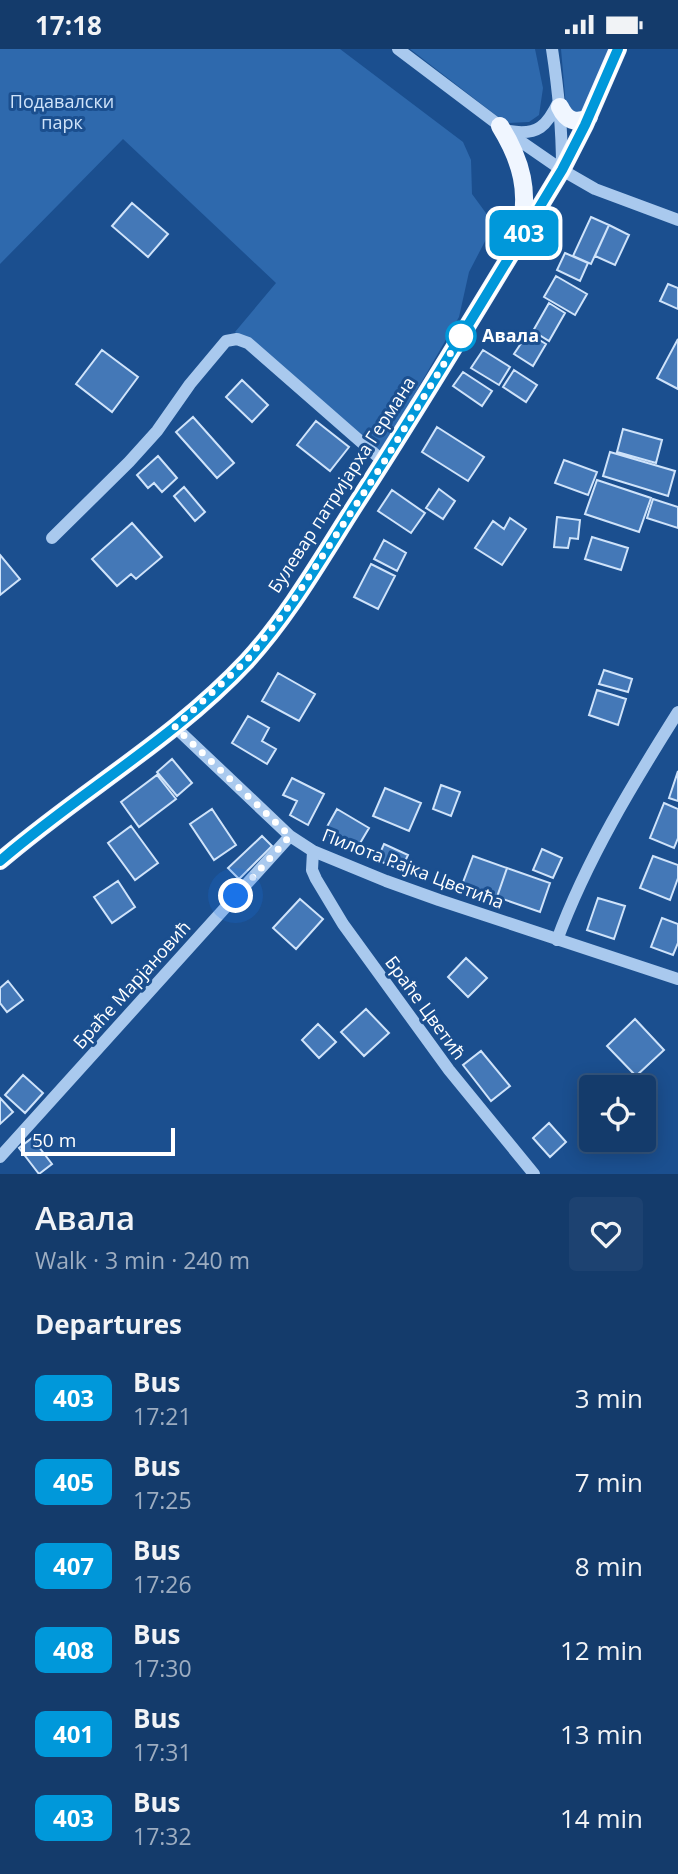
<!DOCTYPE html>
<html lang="en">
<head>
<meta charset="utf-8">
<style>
	body { margin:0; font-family:"Open Sans",sans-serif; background:#1d4271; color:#f1f3f6; height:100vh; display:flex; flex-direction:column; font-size:26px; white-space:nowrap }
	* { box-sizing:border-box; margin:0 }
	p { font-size:23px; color:#9dadc1 }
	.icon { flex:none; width:38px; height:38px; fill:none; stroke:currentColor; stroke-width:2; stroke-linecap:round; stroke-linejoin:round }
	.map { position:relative; height:1125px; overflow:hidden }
	.panel { display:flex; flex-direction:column; background:#143b6b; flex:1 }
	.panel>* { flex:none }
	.badge { padding:0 14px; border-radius:10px; font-size:24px; line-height:46px }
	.tools { position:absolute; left:579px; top:1026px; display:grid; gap:14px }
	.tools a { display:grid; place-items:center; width:77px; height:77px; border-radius:7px; background:#143b6b; box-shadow:0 4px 18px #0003,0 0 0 2px #33557e; font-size:35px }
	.scale { position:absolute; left:21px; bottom:18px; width:154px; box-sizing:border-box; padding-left:7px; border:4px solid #fff; border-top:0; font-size:19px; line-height:24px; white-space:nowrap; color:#fff; -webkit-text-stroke:5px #1b4f8f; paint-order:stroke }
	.you { position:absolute; width:35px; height:35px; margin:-18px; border:5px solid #fff; border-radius:50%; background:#1a73e8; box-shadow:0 0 0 10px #1a73e833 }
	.map>.badge { position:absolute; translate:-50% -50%; box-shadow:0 0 0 4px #fff }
	h2 { padding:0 35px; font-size:26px; line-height:63px }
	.round { display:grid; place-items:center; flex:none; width:74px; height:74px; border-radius:7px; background:#1d4271 }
	.head { display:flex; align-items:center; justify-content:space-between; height:119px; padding:0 35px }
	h1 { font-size:33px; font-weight:600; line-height:52px }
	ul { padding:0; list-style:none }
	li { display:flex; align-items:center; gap:21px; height:84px; padding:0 35px }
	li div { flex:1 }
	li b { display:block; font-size:26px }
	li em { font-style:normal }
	li .badge { min-width:77px; font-weight:700; text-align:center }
	.status { display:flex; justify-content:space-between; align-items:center; height:49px; padding:0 35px; background:#143b6b; direction:ltr }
	.status svg { height:19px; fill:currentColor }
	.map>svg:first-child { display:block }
	.green { fill:#2e69ad }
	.building { fill:#4478b7; stroke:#cfe3fa; stroke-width:2 }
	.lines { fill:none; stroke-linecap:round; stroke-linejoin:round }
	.minor { stroke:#a9c9ee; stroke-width:12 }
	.major { stroke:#f0f6ff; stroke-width:18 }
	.line-casing { stroke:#fff; stroke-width:16 }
	.line { stroke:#0098da; stroke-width:10 }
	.walk { stroke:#fff; stroke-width:7; stroke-dasharray:0 12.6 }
	.stop-dot { fill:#fff; stroke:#0098da; stroke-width:3.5 }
	.labels { text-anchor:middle; stroke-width:6; stroke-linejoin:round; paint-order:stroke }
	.park-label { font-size:18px; fill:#cfe3fa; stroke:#1b4f8f }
	.stop-label { font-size:18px; font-weight:bold; fill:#fff; stroke:#1b4f8f; text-anchor:start }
	.street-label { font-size:18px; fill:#fff; stroke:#1b4f8f }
</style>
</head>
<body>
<div class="status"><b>17:18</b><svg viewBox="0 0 49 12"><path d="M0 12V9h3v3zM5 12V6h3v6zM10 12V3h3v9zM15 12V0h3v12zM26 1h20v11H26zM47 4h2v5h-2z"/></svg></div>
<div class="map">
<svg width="678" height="1125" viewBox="0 0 678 1125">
	<rect width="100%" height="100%" fill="#1b4f8f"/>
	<path class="green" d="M0 0H340L463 93 471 111 472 145 494 175 469 223 459 268 379 407 235 283 276 234 123 90 0 215Z
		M410 0H535L543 39 539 66 529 73 506 74Z
		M561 0H610L580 67 566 58Z"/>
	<path class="building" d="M132 154 168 185 148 208 112 177Z
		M591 168 609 176 591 215 573 207Z
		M609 176 629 186 615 216 595 207Z
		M565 204 588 214 580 232 557 221Z
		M556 227 587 245 575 266 544 248Z
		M668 235 678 239V260L660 252Z
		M549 254 565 264 549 292 533 282Z
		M528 284 546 295 533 317 514 305Z
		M678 290V340L657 329Z
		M102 301 138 328 112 363 76 335Z
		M483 301 510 318 499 336 471 319Z
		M514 321 537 336 526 353 503 338Z
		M463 323 492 342 482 357 453 337Z
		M242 331 268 356 252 373 226 348Z
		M193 368 234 414 217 429 176 383Z
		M316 372 349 398 330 422 297 396Z
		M437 378 484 408 468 432 422 403Z
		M623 380 662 391 656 414 617 403Z
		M610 403 675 422 668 447 603 427Z
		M158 407 177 429 162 443 154 434 148 439 137 426Z
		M564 411 597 423 588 446 555 434Z
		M597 431 651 449 639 483 585 465Z
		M184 438 205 463 195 472 174 447Z
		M439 440 455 452 443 470 426 459Z
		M392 441 425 464 411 484 378 462Z
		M653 450 678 458V479L647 469Z
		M557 468 580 471 578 490 570 489 568 499 554 498Z
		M510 469 526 480 502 516 475 499 493 472 504 480Z
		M132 474 162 508 136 530 131 525 117 537 92 510Z
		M592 488 628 499 621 521 585 510Z
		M384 491 406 504 397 522 374 510Z
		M0 506 20 530 0 546Z
		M371 515 395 527 378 560 354 548Z
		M604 621 632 630 628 643 599 635Z
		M278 624 315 645 299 672 262 652Z
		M597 641 626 650 618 676 589 666Z
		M248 667 269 679 262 692 276 700 267 715 232 694Z
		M172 710 192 734 177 747 157 723Z
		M678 722V752L669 749Z
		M157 726 176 750 139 778 121 753Z
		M292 729 324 745 308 776 290 766 297 752 283 746Z
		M441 736 460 743 451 767 433 760Z
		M385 739 421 754 409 782 373 767Z
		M664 754 678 760V789L674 799 650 789Z
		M212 760 236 796 214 811 190 775Z
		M337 760 369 779 356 801 324 783Z
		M131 777 158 814 135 831 108 794Z
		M262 787 272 797 239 830 228 819Z
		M384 795 408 806 401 821 377 811Z
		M542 800 562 809 553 829 533 821Z
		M473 807 507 819 497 848 462 836Z
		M653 807 678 816V829L670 851 640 839Z
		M507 819 550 834 540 863 497 848Z
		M118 832 135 858 112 874 94 848Z
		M598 849 625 857 614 890 587 881Z
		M300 850 323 870 296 900 273 879Z
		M662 869 678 875V894L673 906 651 898Z
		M466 909 487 929 468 948 448 928Z
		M8 932 23 951 7 963 0 954V939Z
		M366 960 389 984 364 1007 341 983Z
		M635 970 664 1001 636 1027 607 997Z
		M318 975 336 993 319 1009 302 991Z
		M481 1002 510 1037 491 1052 463 1016Z
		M23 1026 43 1044 25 1064 5 1046Z
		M0 1049 13 1063 0 1075Z
		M549 1074 566 1093 550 1108 533 1089Z
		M32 1089 52 1115 39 1125 19 1099Z"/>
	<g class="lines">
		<path class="minor" d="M398 0 520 92 562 121 595 140 678 171
			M552 0C558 39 562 78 562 118
			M509 82C538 87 547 77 559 52
			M52 489 129 413 157 382 190 335 226 292 237 290 248 294 384 413
			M175 678 290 787 313 802 386 832 439 851 678 930
			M313 802 312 821 316 830 343 875 449 1021 534 1125
			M557 891C587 810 632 736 678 663
			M0 1108 290 787"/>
		<path class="major" d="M560 58C566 71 576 76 589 68
			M500 77C521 111 531 144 519 185
			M0 812C80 743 174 690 247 612 290 565 322 508 356 455 427 346 494 233 562 121L585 76 618 0"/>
	</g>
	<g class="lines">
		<defs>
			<path id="line" d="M0 812C80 743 174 690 247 612 290 565 322 508 356 455 427 346 494 233 562 121L585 76 618 0"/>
		</defs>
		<use href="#line" class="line-casing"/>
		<use href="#line" class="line"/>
		<path class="walk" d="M236 847 290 787 175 678 247 611 293 552 384 413 461 287"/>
	</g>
	<circle class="stop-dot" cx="461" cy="287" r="14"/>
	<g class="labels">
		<g class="park-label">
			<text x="62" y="59">Подавалски<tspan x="62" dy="21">парк</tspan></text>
		</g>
		<g class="stop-label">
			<text x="482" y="293">Авала</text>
		</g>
		<g class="street-label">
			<text transform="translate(342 436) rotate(-57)" y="6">Булевар патријарха Германа</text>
			<text transform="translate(413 820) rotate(21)" y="6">Пилота Рајка Цветића</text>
			<text transform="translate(132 936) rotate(-48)" y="6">Браће Марјановић</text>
			<text transform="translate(425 959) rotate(54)" y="6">Браће Цветић</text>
		</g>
	</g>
</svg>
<div class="tools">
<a><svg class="icon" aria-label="locate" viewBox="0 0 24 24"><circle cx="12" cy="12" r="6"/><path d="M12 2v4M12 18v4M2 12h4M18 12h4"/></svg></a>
</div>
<div class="scale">50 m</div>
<div class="you" style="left:236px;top:847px"></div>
<b class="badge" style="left:524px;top:184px;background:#0098da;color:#fff">403</b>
</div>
<section class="panel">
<div class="head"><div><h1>Авала</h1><p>Walk · 3 min · 240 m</p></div><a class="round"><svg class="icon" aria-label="heart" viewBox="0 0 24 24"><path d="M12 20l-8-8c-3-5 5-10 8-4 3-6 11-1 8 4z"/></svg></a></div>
<h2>Departures</h2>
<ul>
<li><span class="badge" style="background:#0098da;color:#fff">403</span><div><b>Bus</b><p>17:21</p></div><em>3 min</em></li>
<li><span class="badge" style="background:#0098da;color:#fff">405</span><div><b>Bus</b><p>17:25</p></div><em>7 min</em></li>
<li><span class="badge" style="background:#0098da;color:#fff">407</span><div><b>Bus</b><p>17:26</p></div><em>8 min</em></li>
<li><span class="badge" style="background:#0098da;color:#fff">408</span><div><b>Bus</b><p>17:30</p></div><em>12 min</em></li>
<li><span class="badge" style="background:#0098da;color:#fff">401</span><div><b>Bus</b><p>17:31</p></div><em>13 min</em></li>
<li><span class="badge" style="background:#0098da;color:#fff">403</span><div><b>Bus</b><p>17:32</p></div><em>14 min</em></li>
</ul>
</section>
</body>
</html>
